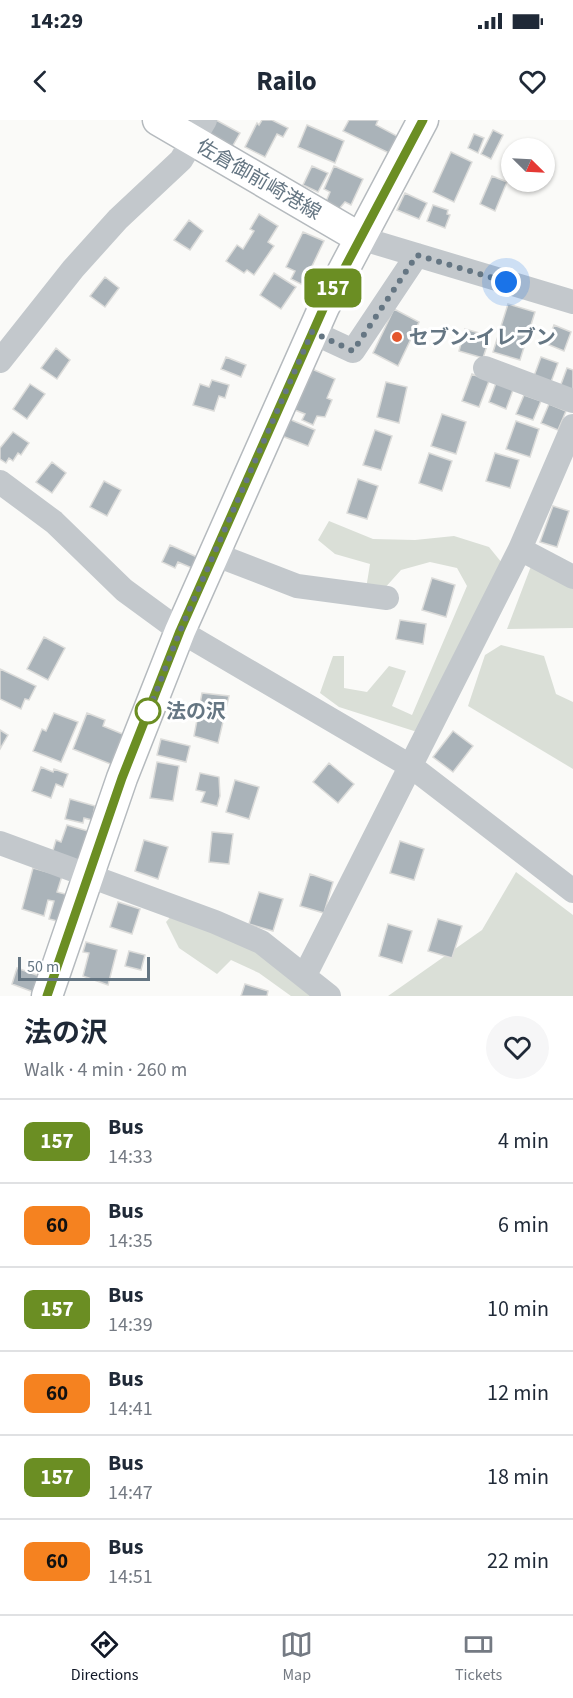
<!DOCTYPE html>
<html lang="en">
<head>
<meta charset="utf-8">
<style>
	body { margin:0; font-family:"Source Sans 3","Noto Sans JP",sans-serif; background:#f6f6f7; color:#1f2937; height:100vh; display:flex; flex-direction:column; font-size:22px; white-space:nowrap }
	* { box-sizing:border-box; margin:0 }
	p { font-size:20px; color:#747a83 }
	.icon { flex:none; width:33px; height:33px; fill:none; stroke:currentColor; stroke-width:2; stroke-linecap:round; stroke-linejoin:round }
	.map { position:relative; height:876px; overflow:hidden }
	.details { display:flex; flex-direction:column; background:#fff; flex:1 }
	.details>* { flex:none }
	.badge { padding:0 12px; border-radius:9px; font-size:21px; line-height:39px }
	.needle { width:39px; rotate:114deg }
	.fabs { position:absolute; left:501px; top:18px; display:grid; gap:12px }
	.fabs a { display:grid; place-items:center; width:54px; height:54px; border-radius:50%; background:#fff; box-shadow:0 2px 4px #0004; font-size:30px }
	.scale { position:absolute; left:18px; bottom:15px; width:132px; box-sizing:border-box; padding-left:6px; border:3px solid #657683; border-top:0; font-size:16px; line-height:21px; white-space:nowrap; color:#657683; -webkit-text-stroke:4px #fff; paint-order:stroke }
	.you { position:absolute; width:30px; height:30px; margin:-15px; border:4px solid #fff; border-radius:50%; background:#1a73e8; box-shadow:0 0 0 9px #1a73e833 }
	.map>.badge { position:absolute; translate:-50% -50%; box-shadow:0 0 0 3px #fff }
	.round { display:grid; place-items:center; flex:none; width:63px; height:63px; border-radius:32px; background:#f6f6f7 }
	.headline { display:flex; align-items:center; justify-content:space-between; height:102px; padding:0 24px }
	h1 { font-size:28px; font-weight:700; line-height:45px }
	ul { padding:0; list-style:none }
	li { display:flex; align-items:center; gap:18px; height:84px; padding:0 24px; border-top:2px solid #e0e1e3 }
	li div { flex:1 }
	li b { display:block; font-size:22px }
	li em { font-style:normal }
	li .badge { min-width:66px; font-weight:700; text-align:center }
	.status { display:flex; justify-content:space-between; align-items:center; height:42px; padding:0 30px; background:#fff; direction:ltr }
	.status svg { height:16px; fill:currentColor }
	header { display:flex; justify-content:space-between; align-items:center; height:78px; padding:0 24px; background:#fff; font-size:27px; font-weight:700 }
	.dock { display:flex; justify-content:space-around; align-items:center; height:84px; border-top:2px solid #e0e1e3; background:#fff; font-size:16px; color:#747a83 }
	.dock a { display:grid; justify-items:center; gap:3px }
	.dock .current { color:#111827 }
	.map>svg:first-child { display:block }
	.green { fill:#dadfd7 }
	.building { fill:#aab3b9; stroke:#dcdcda; stroke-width:1.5 }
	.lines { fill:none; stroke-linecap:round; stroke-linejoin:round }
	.major-casing { stroke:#b5babe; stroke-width:33 }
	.minor { stroke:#c3c8cc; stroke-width:24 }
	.major { stroke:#fff; stroke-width:30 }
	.line-casing { stroke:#fff; stroke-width:14 }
	.line { stroke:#6b8e23; stroke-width:9 }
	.walk { stroke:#657683; stroke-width:6; stroke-dasharray:0 10.8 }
	.poi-dot { fill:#e4572e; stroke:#fff; stroke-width:2 }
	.stop-dot { fill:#fff; stroke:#6b8e23; stroke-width:3 }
	.labels { text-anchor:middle; stroke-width:6; stroke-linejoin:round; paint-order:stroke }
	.street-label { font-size:20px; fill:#657683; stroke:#fff }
	.poi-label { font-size:20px; font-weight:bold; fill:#657683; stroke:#fff; text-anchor:start }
	.stop-label { font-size:20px; font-weight:bold; fill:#657683; stroke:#fff; text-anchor:start }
</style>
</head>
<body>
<div class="status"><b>14:29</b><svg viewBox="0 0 49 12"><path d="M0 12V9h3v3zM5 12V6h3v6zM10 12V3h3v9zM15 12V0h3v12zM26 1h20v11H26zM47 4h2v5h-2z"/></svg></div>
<header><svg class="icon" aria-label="back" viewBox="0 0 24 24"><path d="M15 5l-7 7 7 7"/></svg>Railo<svg class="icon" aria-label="heart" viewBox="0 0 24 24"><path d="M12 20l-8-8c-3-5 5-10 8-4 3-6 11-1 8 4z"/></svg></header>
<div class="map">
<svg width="573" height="876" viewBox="0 0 573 876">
	<rect width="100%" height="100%" fill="#fafaf8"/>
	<path class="green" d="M329 401 373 419 415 420 454 416 489 427 502 443 431 608 414 611 339 587 320 573 333 536H344V568L367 572 389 546 406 551 392 586 412 595 467 466 457 448 430 442 401 450 383 470 365 475 370 444 335 434 318 420Z
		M533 441 573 463V508L507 509Z
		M501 525 544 536 556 574 573 582V649L468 586 485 535Z
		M516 752 573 795V876H388L482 810Z
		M173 794 254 827 315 876H291L259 853 231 840 217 854 179 828 166 802Z"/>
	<path class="building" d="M216 0 240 13 232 27 208 14Z
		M262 0H272L288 8 283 17 277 14 265 37 245 27 257 3 259 5Z
		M349 0H378L376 5 397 16 389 33 343 11Z
		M307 5 344 21 335 43 298 27Z
		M493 10 503 15 491 39 481 34Z
		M474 14 484 18 478 33 468 28Z
		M451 32 472 42 454 82 433 72Z
		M312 46 328 53 318 72 303 65Z
		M334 46 363 59 351 85 345 82 338 90 325 84 330 72 324 69Z
		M492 56 507 62 495 91 480 84Z
		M405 73 427 83 419 99 397 90Z
		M433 85 448 90 447 94 450 95 445 108 427 101Z
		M259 94 278 106 268 122 274 126 254 155 247 150 244 153 226 141 237 125 243 129 254 111 250 109Z
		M189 100 203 111 190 130 174 120Z
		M303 112 324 121 303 165 291 159 295 151 286 147Z
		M274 153 296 167 281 189 260 175Z
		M105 157 119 168 105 187 90 176Z
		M508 184 535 192 520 240 493 232Z
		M394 189 419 202 398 246 373 233Z
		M554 205 571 212 564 231 547 224Z
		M465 209 490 216 483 238 459 231Z
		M56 228 70 240 57 259 41 248Z
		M226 237 246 245 241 257 221 249Z
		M541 237 558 243 551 262 534 256Z
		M567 248 573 250V272L560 267Z
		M312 249 335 259 327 278 332 280 325 297 317 296 313 305 302 300 305 294 295 290Z
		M472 254 489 261 479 287 462 281Z
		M212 260 229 265 225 278 219 276 214 291 193 285 200 264 209 267Z
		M386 262 407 267 399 303 377 297Z
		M496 263 513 270 506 289 489 282Z
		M30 264 45 274 27 299 13 289Z
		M524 275 541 281 533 300 516 294Z
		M549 284 566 291 558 310 541 303Z
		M442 294 466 302 456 334 431 326Z
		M289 299 315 310 308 326 282 316Z
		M516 301 539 309 530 337 506 329Z
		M375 310 392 316 381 350 363 345Z
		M13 312 29 323 21 335 18 333 13 341 9 338 6 343 0 339V328Z
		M429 333 452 341 442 371 419 363Z
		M495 333 519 340 510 368 486 361Z
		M52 342 66 353 52 373 36 362Z
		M358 359 378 366 367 399 347 393Z
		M104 361 121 370 107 396 90 387Z
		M553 386 569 391 557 427 540 422Z
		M170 425 197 437 192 448 178 442 175 448 162 442Z
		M432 458 455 465 446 497 422 490Z
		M400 500 426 504 423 524 396 519Z
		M44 517 65 528 48 560 27 549Z
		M0 549 36 566 29 580 25 579 21 589 0 579Z
		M202 573 229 576 218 623 194 616Z
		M54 593 78 602 61 642 33 631 42 609 46 611Z
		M87 593 105 600 103 606 125 615 113 645 73 629Z
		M0 610 8 615 0 629Z
		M453 611 473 626 453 652 433 637Z
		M161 619 190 626 186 642 157 635Z
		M157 642 179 646 173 681 150 678Z
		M329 643 354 664 338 683 313 662Z
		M41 647 53 652 54 649 68 654 63 667 56 664 51 678 32 671Z
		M200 653 219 657 220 676 217 686 201 682 205 672 196 670Z
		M235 660 259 667 249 699 226 692Z
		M70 679 95 686 92 700 84 698 83 703 65 699Z
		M67 705 88 711 78 742 52 734 56 720 61 722Z
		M212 712 233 714 229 744 209 742Z
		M144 720 168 727 158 759 135 751Z
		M400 721 424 729 414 760 390 753Z
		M33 748 62 756 57 772 69 775 61 802 49 799 54 781 48 780 44 796 22 789Z
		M310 754 333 762 324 793 300 786Z
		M259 772 283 779 273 811 249 804Z
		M118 782 140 789 132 814 110 807Z
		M438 799 462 806 452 838 428 831Z
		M388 804 412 811 402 843 379 836Z
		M86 822 117 830 108 865 83 856 89 833 83 832Z
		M129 831 145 835 141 850 125 846Z
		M17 848 42 857 36 873 12 864Z
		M245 864 268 871 267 876H241Z"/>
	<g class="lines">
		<defs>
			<path id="major" d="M158 0 360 118
				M47 876 122 658 180 511 324 187 423 0"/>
		</defs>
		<use href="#major" class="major-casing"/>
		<path class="minor" d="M360 118 573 182
			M312 212 353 231 417 135
			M0 241 73 149 118 99 181 40 205 0
			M485 248 573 281
			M0 362 54 402 124 470 180 511 412 647 573 771
			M520 429 573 457
			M214 434 297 466 387 478
			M0 723 215 802 261 822 329 876
			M305 855 520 429 573 306"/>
		<use href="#major" class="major"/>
	</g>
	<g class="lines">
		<defs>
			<path id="line" d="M47 876 122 658 180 511 324 187 423 0"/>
		</defs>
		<use href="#line" class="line-casing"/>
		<use href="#line" class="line"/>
		<path class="walk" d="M148 591 147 595 180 511 312 212 353 231 417 135 506 162"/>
	</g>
	<circle class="poi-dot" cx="397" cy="217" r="6"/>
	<circle class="stop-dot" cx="148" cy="591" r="12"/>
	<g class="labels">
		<g class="street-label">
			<text transform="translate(259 59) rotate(30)" y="7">佐倉御前崎港線</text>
		</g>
		<g class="poi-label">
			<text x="409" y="224">セブン-イレブン</text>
		</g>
		<g class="stop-label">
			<text x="166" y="598">法の沢</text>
		</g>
	</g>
</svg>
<div class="fabs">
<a><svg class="needle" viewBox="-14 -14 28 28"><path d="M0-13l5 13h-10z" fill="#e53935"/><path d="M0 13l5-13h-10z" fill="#747a83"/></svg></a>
</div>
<div class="scale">50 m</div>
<div class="you" style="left:506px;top:162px"></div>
<b class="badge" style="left:333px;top:168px;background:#6b8e23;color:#fff">157</b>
</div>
<section class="details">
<div class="headline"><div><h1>法の沢</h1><p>Walk · 4 min · 260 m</p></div><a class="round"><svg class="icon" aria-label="heart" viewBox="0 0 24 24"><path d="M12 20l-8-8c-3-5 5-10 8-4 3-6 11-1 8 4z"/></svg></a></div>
<ul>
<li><span class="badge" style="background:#6b8e23;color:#fff">157</span><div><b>Bus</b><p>14:33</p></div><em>4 min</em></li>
<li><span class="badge" style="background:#f58220;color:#111">60</span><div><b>Bus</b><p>14:35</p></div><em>6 min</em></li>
<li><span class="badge" style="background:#6b8e23;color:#fff">157</span><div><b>Bus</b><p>14:39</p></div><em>10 min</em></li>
<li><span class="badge" style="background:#f58220;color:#111">60</span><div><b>Bus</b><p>14:41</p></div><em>12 min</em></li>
<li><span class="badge" style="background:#6b8e23;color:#fff">157</span><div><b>Bus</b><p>14:47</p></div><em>18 min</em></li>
<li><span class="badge" style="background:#f58220;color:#111">60</span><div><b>Bus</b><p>14:51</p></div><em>22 min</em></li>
</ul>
</section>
<nav class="dock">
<a class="current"><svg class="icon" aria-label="directions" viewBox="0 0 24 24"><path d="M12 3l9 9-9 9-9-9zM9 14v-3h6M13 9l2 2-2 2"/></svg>Directions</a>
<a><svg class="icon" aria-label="map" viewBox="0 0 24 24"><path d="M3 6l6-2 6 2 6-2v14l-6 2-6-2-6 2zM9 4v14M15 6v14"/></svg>Map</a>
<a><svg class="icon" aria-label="tickets" viewBox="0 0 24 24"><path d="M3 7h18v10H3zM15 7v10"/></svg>Tickets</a>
</nav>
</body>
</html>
